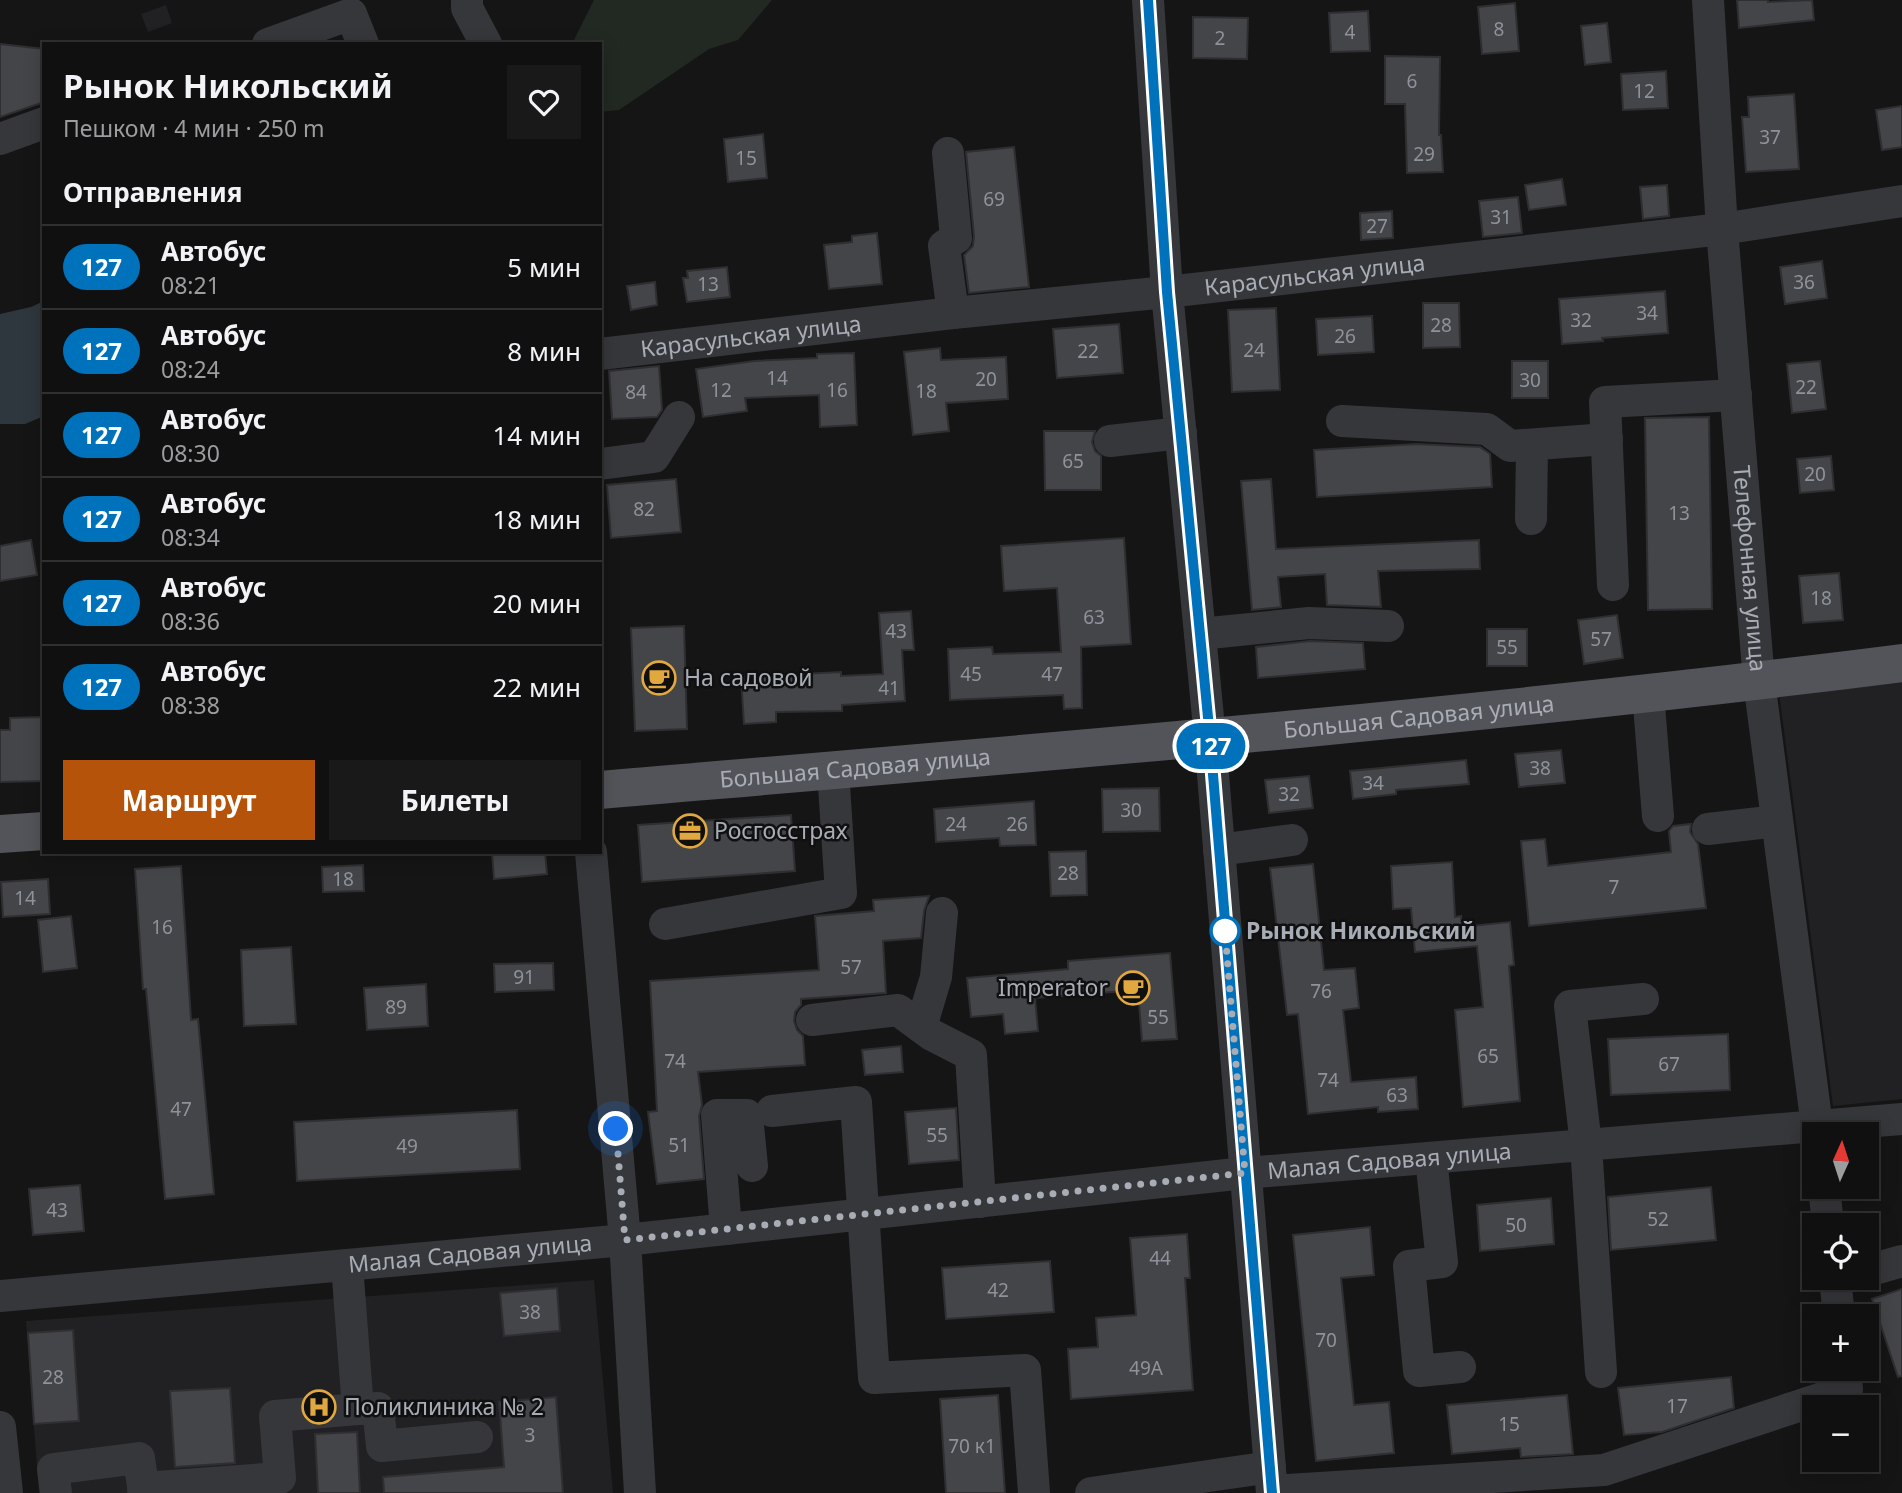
<!DOCTYPE html>
<html lang="ru">
<head>
<meta charset="utf-8">
<style>
	body { margin:0; font-family:"Noto Sans",sans-serif; background:#191919; color:#f1f3f6; height:100vh; display:flex; flex-direction:column; font-size:26px; white-space:nowrap }
	* { box-sizing:border-box; margin:0 }
	p { font-size:23px; color:#9c9d9f }
	.icon { flex:none; width:38px; height:38px; fill:none; stroke:currentColor; stroke-width:2; stroke-linecap:round; stroke-linejoin:round }
	.map { position:relative; flex:1; overflow:hidden }
	.sheet { position:absolute; left:42px; top:42px; width:560px; height:812px; display:flex; flex-direction:column; background:#101010; border-radius:0px; box-shadow:0 4px 18px #0003,0 0 0 2px #303030 }
	.sheet>* { flex:none }
	.badge { padding:0 14px; border-radius:23px; font-size:24px; line-height:46px }
	.needle { width:46px; rotate:3deg }
	.tools { position:absolute; left:1802px; top:1122px; display:grid; gap:14px }
	.tools a { display:grid; place-items:center; width:77px; height:77px; border-radius:0px; background:#101010; box-shadow:0 4px 18px #0003,0 0 0 2px #303030; font-size:35px }
	.you { position:absolute; width:35px; height:35px; margin:-18px; border:5px solid #fff; border-radius:50%; background:#1a73e8; box-shadow:0 0 0 10px #1a73e833 }
	.map>.badge { position:absolute; translate:-50% -50%; box-shadow:0 0 0 4px #fff }
	h2 { padding:0 21px; font-size:26px; line-height:63px }
	.round { display:grid; place-items:center; flex:none; width:74px; height:74px; border-radius:0px; background:#191919 }
	.headline { display:flex; align-items:center; justify-content:space-between; height:119px; padding:0 21px }
	h1 { font-size:33px; font-weight:700; line-height:52px }
	.button { display:flex; gap:14px; margin-top:auto; padding:14px 21px }
	.button a { flex:1; height:80px; border-radius:0px; background:#b45309; color:#fff; font-size:28px; font-weight:700; line-height:80px; text-align:center }
	.button a+a { background:#191919; color:#f1f3f6 }
	ul { padding:0; list-style:none }
	li { display:flex; align-items:center; gap:21px; height:84px; padding:0 21px; border-top:2px solid #303030 }
	li div { flex:1 }
	li b { display:block; font-size:26px }
	li em { font-style:normal }
	li .badge { min-width:77px; font-weight:700; text-align:center }
	.map>svg:first-child { display:block }
	.built { fill:#212123 }
	.green { fill:#212922 }
	.water { fill:#2f373e }
	.building { fill:#444549; stroke:#2f2f32; stroke-width:2 }
	.lines { fill:none; stroke-linecap:round; stroke-linejoin:round }
	.minor { stroke:#36373b; stroke-width:32 }
	.major { stroke:#525459; stroke-width:38 }
	.line-casing { stroke:#fff; stroke-width:16 }
	.line { stroke:#0072bc; stroke-width:10 }
	.walk { stroke:#a7acb5; stroke-width:7; stroke-dasharray:0 12.6 }
	.stop-dot { fill:#fff; stroke:#0072bc; stroke-width:3.5 }
	.labels { text-anchor:middle; stroke-width:5; stroke-linejoin:round; paint-order:stroke }
	.number-label { font-size:19px; fill:#8e929a }
	.street-label { font-size:23px; fill:#a7acb5; stroke:#101011 }
	.poi-label { font-size:23px; fill:#a7acb5; stroke:#101011; text-anchor:start }
	.stop-label { font-size:23px; font-weight:bold; fill:#a7acb5; stroke:#101011; text-anchor:start }
</style>
</head>
<body>
<div class="map">
<svg width="1902" height="1493" viewBox="0 0 1902 1493">
	<rect width="100%" height="100%" fill="#151516"/>
	<path class="built" d="M166 5 172 23 148 32 141 14Z
		M1902 677V1099L1833 1106 1779 692Z
		M594 1280 613 1493H39L26 1321Z"/>
	<path class="green" d="M594 0H772L738 40 709 49 619 110 600 112V44H572Z"/>
	<path class="water" d="M44 301V416L25 424H0V314L31 307Z"/>
	<path class="building" d="M1737 0H1768V2L1812 0 1814 20 1739 28Z
		M1515 3 1519 51 1482 54 1478 7Z
		M1368 11 1370 51 1331 52 1329 13Z
		M1193 17 1248 18 1247 59 1193 58Z
		M1607 23 1611 62 1585 65 1581 26Z
		M0 44 44 49V102L0 117Z
		M1385 56 1440 57 1439 135H1441L1443 172 1407 173 1405 104H1385Z
		M1666 71 1668 108 1623 110 1621 74Z
		M1794 94 1799 169 1746 172 1742 117H1749L1748 97Z
		M1902 106V147L1882 150 1876 110Z
		M763 134 767 178 728 182 724 139Z
		M1014 147 1029 287 969 293 964 255 973 246 974 236 966 152Z
		M1562 179 1566 205 1529 210 1525 185Z
		M1667 185 1669 216 1643 219 1640 187Z
		M1518 197 1522 233 1483 237 1479 201Z
		M1392 211 1393 238 1361 240 1360 213Z
		M877 233 882 284 829 289 824 245 852 242V236Z
		M1822 261 1827 298 1785 304 1780 267Z
		M727 267 730 297 687 302 683 278H688L687 271Z
		M655 282 657 305 631 310 627 286Z
		M1665 291 1668 333 1602 338 1603 341 1562 344 1559 299Z
		M1423 303H1459L1460 347 1423 348Z
		M1276 308 1280 390 1232 392 1228 310Z
		M1372 316 1374 352 1318 355 1316 319Z
		M1119 324 1123 373 1057 378 1053 329Z
		M940 348 941 360 1006 357 1008 399 946 403 949 431 913 435 904 352Z
		M854 353 857 425 820 427 819 395 745 398 747 411 703 417 696 369 754 361 817 358V354Z
		M1512 361H1548V398H1512Z
		M1820 361 1826 409 1792 413 1787 364Z
		M659 366 662 410 657 417 612 419 609 371Z
		M1709 417 1712 609 1648 610 1645 418Z
		M1044 431H1095L1092 442 1095 451 1101 456V490H1045Z
		M1417 444 1480 447 1490 454 1492 487 1317 497 1314 450Z
		M1831 456 1834 490 1800 493 1797 459Z
		M676 479 681 532 611 538 607 485Z
		M1271 479 1276 549 1479 540 1480 569 1378 571 1381 607 1327 605 1325 574 1278 577 1281 607 1252 610 1241 481Z
		M1124 538 1131 644 1081 647 1082 708 1064 709 1063 695 950 700 948 649 992 647 993 654 1061 652 1057 588 1004 591 1001 546Z
		M31 540 37 575 0 581V546Z
		M1839 573 1843 620 1803 623 1799 576Z
		M911 611 914 650H902L905 701 842 705V711L776 712V722L744 724 741 677 841 672V676L883 674 879 613Z
		M1617 615 1623 658 1584 664 1578 620Z
		M684 626 687 729 635 731 631 628Z
		M1487 629H1527V666H1487Z
		M1310 641 1363 643 1365 669 1258 678 1256 647Z
		M44 717V781L0 782V730H10V718Z
		M1561 750 1565 783 1519 787 1515 754Z
		M1466 760 1469 784 1396 790V794L1353 799 1350 771Z
		M1309 776 1313 808 1269 813 1265 780Z
		M1159 788 1160 831 1103 832 1102 789Z
		M1034 801 1036 845 1000 846 999 838 936 842 934 809Z
		M791 815 795 871 642 882 638 825Z
		M1691 824 1690 832 1698 844 1706 908 1529 926 1521 841 1545 839 1548 866 1671 852 1669 831 1673 826Z
		M1086 851 1087 895 1051 896 1049 852Z
		M492 852H545L547 874 494 879Z
		M1452 862 1455 917 1461 916 1462 927 1510 922 1514 965 1509 966 1520 1101 1463 1107 1455 1010 1483 1007 1477 946 1415 952 1411 908 1393 909 1391 866Z
		M1313 864 1324 970 1355 968 1359 1008 1343 1010 1351 1082 1416 1077 1418 1109 1378 1112V1107L1308 1114 1298 1014 1287 1015 1270 868Z
		M363 865 364 891 323 892 322 867Z
		M181 866 191 1020 198 1019 214 1194 165 1199 146 989H143L135 869Z
		M48 879 50 914 3 917 1 882Z
		M929 896 924 911 921 938 883 941 886 993 801 999V1005L795 1012 794 1021 797 1030 803 1036 805 1065 698 1072 702 1105 699 1116 704 1179 657 1184 648 1112 657 1111 650 981 819 970 815 916 874 911 873 900Z
		M71 916 77 968 43 972 38 920Z
		M291 947 296 1024 244 1026 241 950Z
		M1170 953 1177 1039 1142 1041 1138 990 1035 998 1038 1031 1005 1034 1003 1014 971 1017 967 978 1068 969V961Z
		M553 963 554 990 495 992 494 964Z
		M426 984 428 1026 367 1030 364 988Z
		M1728 1034 1730 1090 1611 1095 1608 1039Z
		M901 1046 903 1072 865 1075 862 1050Z
		M956 1108 959 1160 909 1164 905 1112Z
		M517 1110 520 1169 297 1181 294 1122Z
		M80 1185 84 1231 33 1235 29 1189Z
		M1711 1187 1716 1240 1611 1250 1608 1197Z
		M1551 1198 1554 1244 1480 1251 1477 1205Z
		M1370 1227 1374 1275 1341 1278 1354 1405 1389 1402 1394 1453 1316 1461 1293 1235Z
		M1187 1234 1190 1278H1185L1193 1390 1071 1399 1068 1349 1098 1347 1096 1318 1136 1315 1130 1238Z
		M1050 1261 1054 1312 946 1319 942 1268Z
		M557 1288 560 1331 504 1336 500 1293Z
		M1902 1289V1376L1898 1377 1872 1299Z
		M73 1330 79 1421 34 1424 28 1333Z
		M1731 1377 1734 1408 1662 1432 1624 1435 1618 1388Z
		M230 1388 235 1463 175 1467 170 1391Z
		M998 1395 1005 1493H946L940 1399Z
		M1567 1395 1573 1454 1521 1457 1520 1448 1452 1454 1447 1405Z
		M556 1397 563 1493H384L383 1477 504 1467 499 1402Z
		M357 1432 360 1493H318L315 1434Z"/>
	<g class="lines">
		<g class="minor">
			<path d="M467 0V8L486 44"/>
			<path d="M1148 0 1167 292 1210 738 1272 1493"/>
			<path id="s1" d="M1708 0 1722 229 1759 681 1818 1134"/>
			<path d="M268 44 351 14 363 44"/>
			<path d="M0 139 44 123"/>
			<path d="M948 153 956 238 944 246 953 313"/>
			<path id="s2" d="M600 354 953 313 1167 292 1722 229 1902 201"/>
			<path d="M1342 421 1487 429 1510 446 1607 439"/>
			<path d="M1110 441 1181 433"/>
			<path d="M600 464 654 457 679 417"/>
			<path d="M1531 519 1532 445"/>
			<path d="M1613 585 1605 402 1736 395"/>
			<path d="M1200 634 1309 623 1388 626"/>
			<path d="M1648 693 1658 816"/>
			<path d="M1708 829 1777 821"/>
			<path d="M1219 850 1292 840"/>
			<path d="M591 852 625 1240 640 1493"/>
			<path d="M665 924 841 893 833 770"/>
			<path d="M812 1020 898 1010 932 1035 971 1055 980 1202"/>
			<path d="M921 1027 936 977 942 913"/>
			<path d="M772 1111 856 1102 874 1378 1025 1370 1034 1493"/>
			<path d="M1431 1158 1442 1262 1409 1266 1419 1371 1460 1367"/>
			<path d="M1824 1186 1828 1225"/>
			<path d="M726 1229 717 1115H747L752 1166"/>
			<path d="M1867 1271 1902 1261"/>
			<path d="M1835 1278 1839 1316"/>
			<path id="s3" d="M0 1296 625 1240 1245 1173 1902 1119"/>
			<path d="M1601 1372 1586 1145 1570 1006 1643 999"/>
			<path d="M358 1409 378 1408 382 1446 477 1437"/>
			<path d="M0 1427 7 1493"/>
			<path d="M143 1488 280 1478 275 1416 358 1409 347 1265"/>
			<path d="M1272 1491 1604 1470 1847 1390 1845 1368"/>
			<path d="M56 1493 53 1469 139 1458 144 1493"/>
			<path d="M1091 1493 1270 1467"/>
		</g>
		<g class="major">
			<path id="s4" d="M600 790C1035 753 1470 718 1902 663"/>
			<path d="M0 834 44 831"/>
		</g>
	</g>
	<g class="lines">
		<defs>
			<path id="line" d="M1148 0 1167 292 1210 738 1272 1493"/>
		</defs>
		<use href="#line" class="line-casing"/>
		<use href="#line" class="line"/>
		<path class="walk" d="M616 1129 625 1240 1245 1173 1225 931"/>
	</g>
	<defs>
		<symbol id="cafe-ring" viewBox="-11 -11 22 22"><circle r="9.5" fill="#101011" stroke="#e2a840" stroke-width="1.5"/><path d="M-5.5-4.5H6V0H3Q3 3.5 0 3.5H-2.5Q-5.5 3.5-5.5 0ZM3-3.2v2h1.7v-2ZM-6 4.5H4V6H-6Z" fill="#e2a840"/></symbol>
		<symbol id="office-ring" viewBox="-11 -11 22 22"><circle r="9.5" fill="#101011" stroke="#e2a840" stroke-width="1.5"/><path d="M-6-3h4V-5.5h4V-3h4V5H-6ZM-1-4.5V-3h2v-1.5ZM-6 0V1H6V0Z" fill="#e2a840"/></symbol>
		<symbol id="hospital-ring" viewBox="-11 -11 22 22"><circle r="9.5" fill="#101011" stroke="#e2a840" stroke-width="1.5"/><path d="M-5-5h3v3.5h4V-5h3V5h-3V1.5h-4V5h-3Z" fill="#e2a840"/></symbol>
	</defs>
	<g fill-rule="evenodd">
		<use href="#cafe-ring" x="640" y="659" width="38" height="38"/>
		<use href="#office-ring" x="671" y="812" width="38" height="38"/>
		<use href="#cafe-ring" x="1114" y="969" width="38" height="38"/>
		<use href="#hospital-ring" x="300" y="1388" width="38" height="38"/>
	</g>
	<circle class="stop-dot" cx="1225" cy="931" r="14"/>
	<g class="labels">
		<g class="number-label">
			<text x="1499" y="36">8</text>
			<text x="1350" y="39">4</text>
			<text x="1220" y="45">2</text>
			<text x="1412" y="88">6</text>
			<text x="1644" y="98">12</text>
			<text x="1770" y="144">37</text>
			<text x="1424" y="161">29</text>
			<text x="746" y="165">15</text>
			<text x="994" y="206">69</text>
			<text x="1501" y="224">31</text>
			<text x="1377" y="233">27</text>
			<text x="1804" y="289">36</text>
			<text x="708" y="291">13</text>
			<text x="1647" y="320">34</text>
			<text x="1581" y="327">32</text>
			<text x="1441" y="332">28</text>
			<text x="1345" y="343">26</text>
			<text x="1254" y="357">24</text>
			<text x="1088" y="358">22</text>
			<text x="777" y="385">14</text>
			<text x="986" y="386">20</text>
			<text x="1530" y="387">30</text>
			<text x="1806" y="394">22</text>
			<text x="721" y="397">12</text>
			<text x="837" y="397">16</text>
			<text x="926" y="398">18</text>
			<text x="636" y="399">84</text>
			<text x="1073" y="468">65</text>
			<text x="1815" y="481">20</text>
			<text x="644" y="516">82</text>
			<text x="1679" y="520">13</text>
			<text x="1821" y="605">18</text>
			<text x="1094" y="624">63</text>
			<text x="896" y="638">43</text>
			<text x="1601" y="646">57</text>
			<text x="1507" y="654">55</text>
			<text x="971" y="681">45</text>
			<text x="1052" y="681">47</text>
			<text x="889" y="695">41</text>
			<text x="1540" y="775">38</text>
			<text x="1373" y="790">34</text>
			<text x="1289" y="801">32</text>
			<text x="1131" y="817">30</text>
			<text x="956" y="831">24</text>
			<text x="1017" y="831">26</text>
			<text x="1068" y="880">28</text>
			<text x="343" y="886">18</text>
			<text x="1614" y="894">7</text>
			<text x="25" y="905">14</text>
			<text x="162" y="934">16</text>
			<text x="851" y="974">57</text>
			<text x="524" y="984">91</text>
			<text x="1321" y="998">76</text>
			<text x="396" y="1014">89</text>
			<text x="1158" y="1024">55</text>
			<text x="1488" y="1063">65</text>
			<text x="675" y="1068">74</text>
			<text x="1669" y="1071">67</text>
			<text x="1328" y="1087">74</text>
			<text x="1397" y="1102">63</text>
			<text x="181" y="1116">47</text>
			<text x="937" y="1142">55</text>
			<text x="679" y="1152">51</text>
			<text x="407" y="1153">49</text>
			<text x="57" y="1217">43</text>
			<text x="1658" y="1226">52</text>
			<text x="1516" y="1232">50</text>
			<text x="1160" y="1265">44</text>
			<text x="998" y="1297">42</text>
			<text x="530" y="1319">38</text>
			<text x="1326" y="1347">70</text>
			<text x="1146" y="1375">49А</text>
			<text x="53" y="1384">28</text>
			<text x="1677" y="1413">17</text>
			<text x="1509" y="1431">15</text>
			<text x="530" y="1442">3</text>
			<text x="972" y="1453">70 к1</text>
		</g>
		<g class="street-label">
			<text dy="8" stroke="none"><textPath href="#s2" startOffset="719">Карасульская улица</textPath></text>
			<text dy="8" stroke="none"><textPath href="#s2" startOffset="152">Карасульская улица</textPath></text>
			<text dy="8" stroke="none"><textPath href="#s1" startOffset="570">Телефонная улица</textPath></text>
			<text dy="8" stroke="none"><textPath href="#s4" startOffset="822">Большая Садовая улица</textPath></text>
			<text dy="8" stroke="none"><textPath href="#s4" startOffset="256">Большая Садовая улица</textPath></text>
			<text dy="8" stroke="none"><textPath href="#s3" startOffset="1396">Малая Садовая улица</textPath></text>
			<text dy="8" stroke="none"><textPath href="#s3" startOffset="472">Малая Садовая улица</textPath></text>
		</g>
		<g class="poi-label">
			<text x="684" y="686">На садовой</text>
			<text x="714" y="839">Росгосстрах</text>
			<text x="1108" y="996" text-anchor="end">Imperator</text>
			<text x="344" y="1415">Поликлиника № 2</text>
		</g>
		<g class="stop-label">
			<text x="1246" y="939">Рынок Никольский</text>
		</g>
	</g>
</svg>
<div class="tools">
<a><svg class="needle" viewBox="-14 -14 28 28"><path d="M0-13l5 13h-10z" fill="#e53935"/><path d="M0 13l5-13h-10z" fill="#9c9d9f"/></svg></a>
<a><svg class="icon" aria-label="locate" viewBox="0 0 24 24"><circle cx="12" cy="12" r="6"/><path d="M12 2v4M12 18v4M2 12h4M18 12h4"/></svg></a>
<a>+</a>
<a>−</a>
</div>
<div class="you" style="left:616px;top:1129px"></div>
<b class="badge" style="left:1211px;top:746px;background:#0072bc;color:#fff">127</b>
<section class="sheet">
<div class="headline"><div><h1>Рынок Никольский</h1><p>Пешком · 4 мин · 250 m</p></div><a class="round"><svg class="icon" aria-label="heart" viewBox="0 0 24 24"><path d="M12 20l-8-8c-3-5 5-10 8-4 3-6 11-1 8 4z"/></svg></a></div>
<h2>Отправления</h2>
<ul>
<li><span class="badge" style="background:#0072bc;color:#fff">127</span><div><b>Автобус</b><p>08:21</p></div><em>5 мин</em></li>
<li><span class="badge" style="background:#0072bc;color:#fff">127</span><div><b>Автобус</b><p>08:24</p></div><em>8 мин</em></li>
<li><span class="badge" style="background:#0072bc;color:#fff">127</span><div><b>Автобус</b><p>08:30</p></div><em>14 мин</em></li>
<li><span class="badge" style="background:#0072bc;color:#fff">127</span><div><b>Автобус</b><p>08:34</p></div><em>18 мин</em></li>
<li><span class="badge" style="background:#0072bc;color:#fff">127</span><div><b>Автобус</b><p>08:36</p></div><em>20 мин</em></li>
<li><span class="badge" style="background:#0072bc;color:#fff">127</span><div><b>Автобус</b><p>08:38</p></div><em>22 мин</em></li>
</ul>
<div class="button"><a>Маршрут</a><a>Билеты</a></div>
</section>
</div>
</body>
</html>
